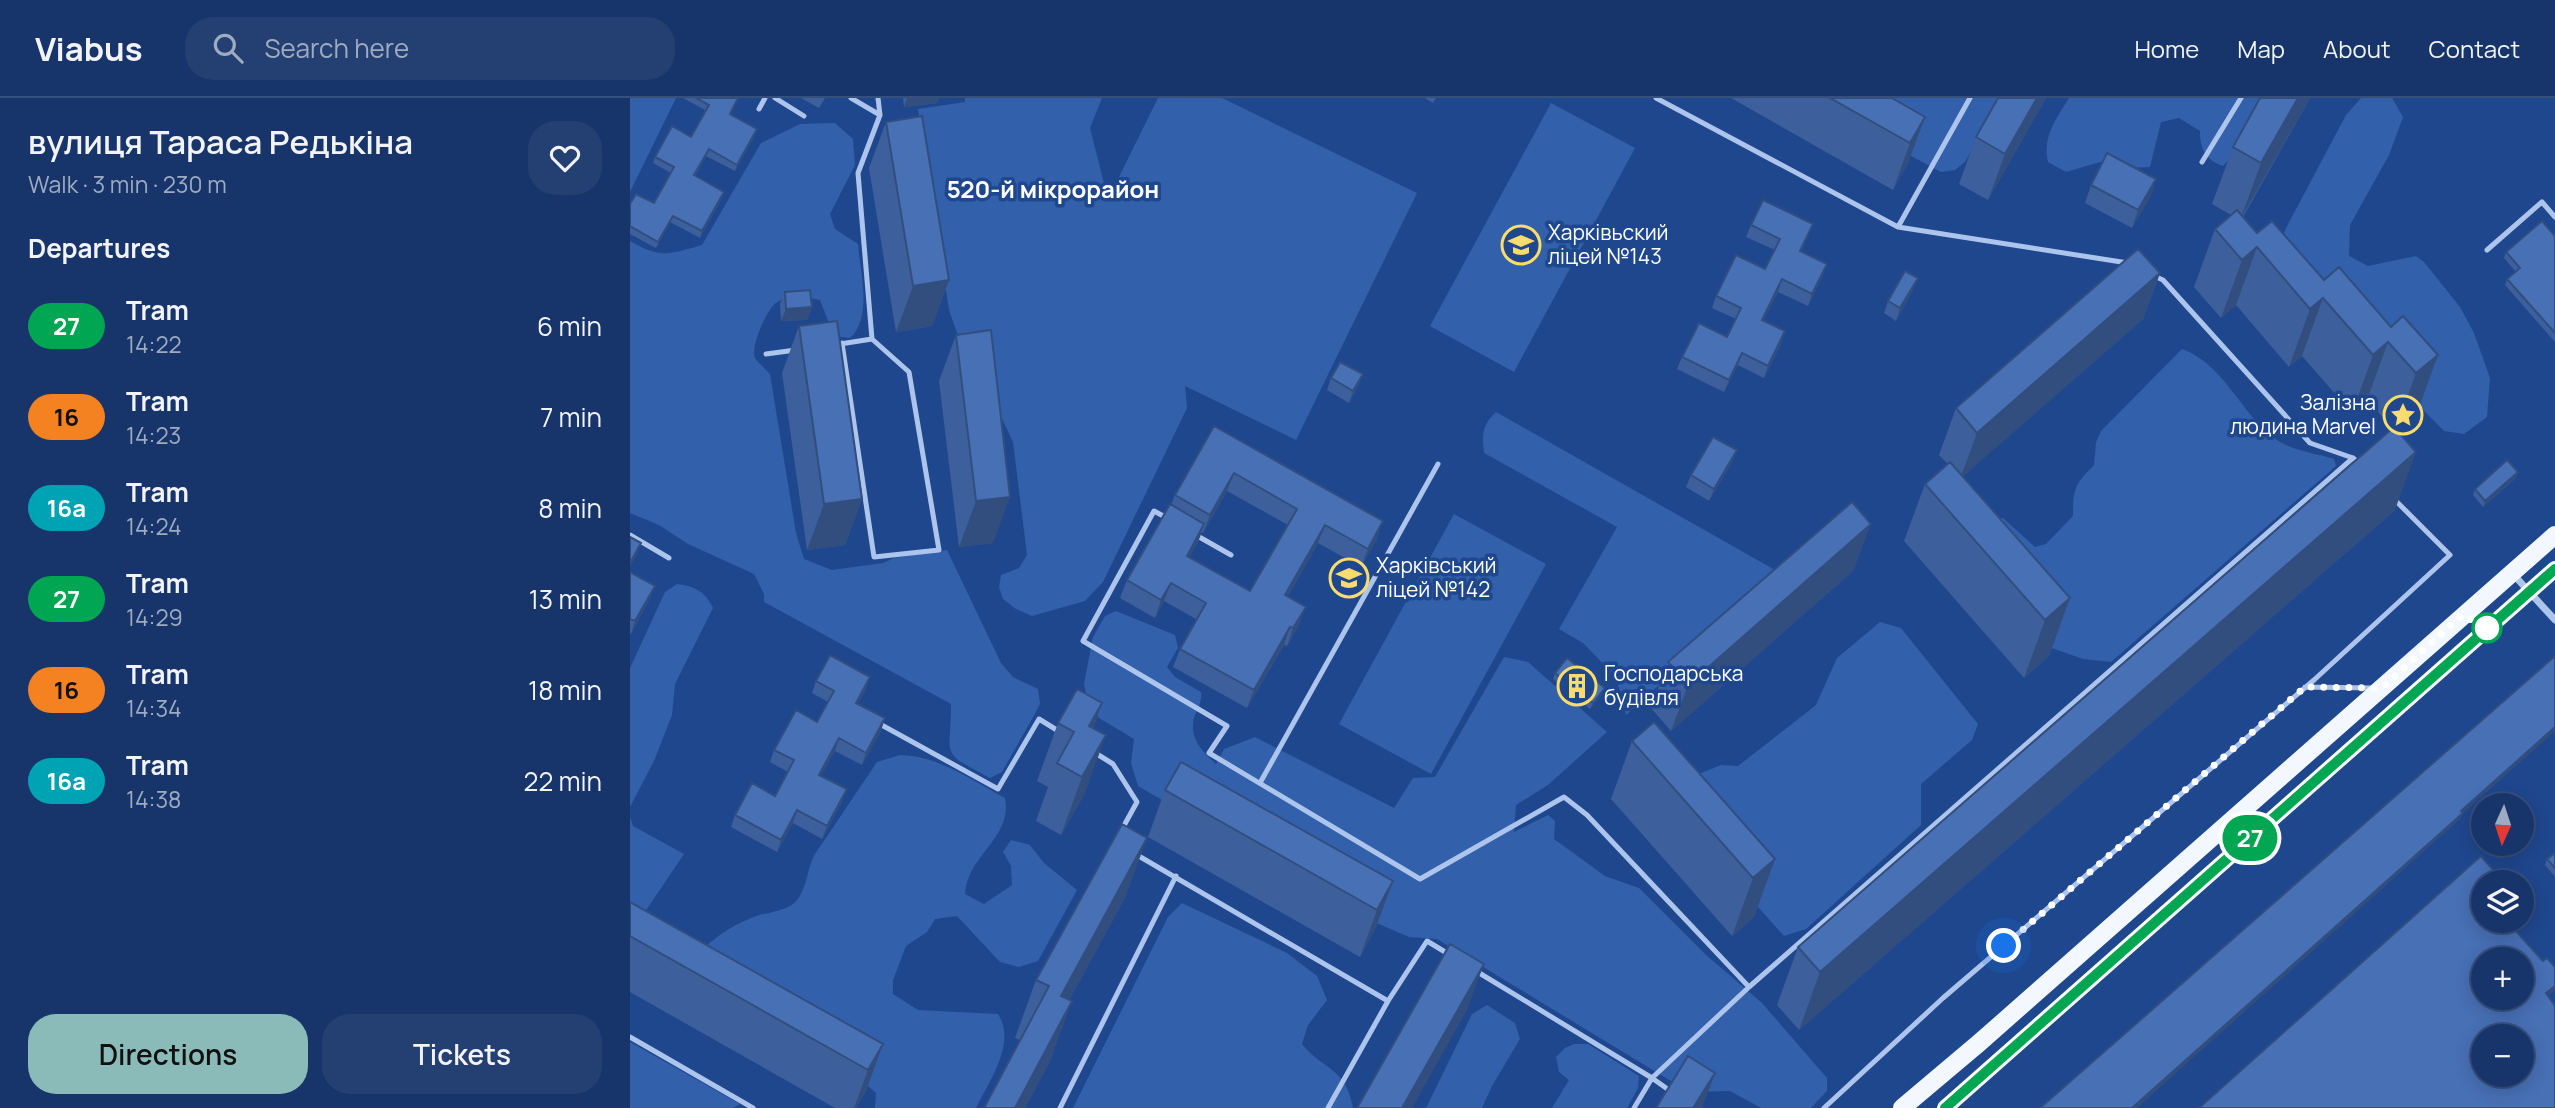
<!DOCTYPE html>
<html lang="en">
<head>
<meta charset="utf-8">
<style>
	body { margin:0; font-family:Manrope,sans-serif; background:#244072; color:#f1f3f6; height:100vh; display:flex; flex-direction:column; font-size:26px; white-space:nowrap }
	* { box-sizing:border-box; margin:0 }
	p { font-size:23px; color:#9eabc1 }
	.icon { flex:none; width:38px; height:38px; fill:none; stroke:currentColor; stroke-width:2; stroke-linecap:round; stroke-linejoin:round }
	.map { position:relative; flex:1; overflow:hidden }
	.sheet { display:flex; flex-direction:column; background:#17356a; width:630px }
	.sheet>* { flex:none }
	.badge { padding:0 14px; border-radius:23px; font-size:24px; line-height:46px }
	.needle { width:46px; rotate:183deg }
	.tools { position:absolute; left:1841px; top:695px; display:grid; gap:14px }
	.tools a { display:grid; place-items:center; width:63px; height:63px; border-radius:50%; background:#17356a; box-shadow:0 4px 18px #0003,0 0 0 2px #36507e; font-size:35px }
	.you { position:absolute; width:35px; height:35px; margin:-18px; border:5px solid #fff; border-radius:50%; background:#1a73e8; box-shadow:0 0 0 10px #1a73e833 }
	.map>.badge { position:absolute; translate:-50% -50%; box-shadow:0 0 0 4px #fff }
	h2 { padding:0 28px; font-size:26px; line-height:63px }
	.round { display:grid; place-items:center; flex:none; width:74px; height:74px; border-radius:28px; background:#244072 }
	.summary { display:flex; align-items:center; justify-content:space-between; height:119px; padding:0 28px }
	h1 { font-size:33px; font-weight:600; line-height:52px }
	.button { display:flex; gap:14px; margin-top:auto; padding:14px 28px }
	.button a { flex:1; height:80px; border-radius:28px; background:#8bbbb9; color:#111; font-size:28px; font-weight:600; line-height:80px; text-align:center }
	.button a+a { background:#244072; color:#f1f3f6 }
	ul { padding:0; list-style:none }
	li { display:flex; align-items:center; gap:21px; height:91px; padding:0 28px }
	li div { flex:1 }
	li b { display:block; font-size:26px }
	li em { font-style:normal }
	li .badge { min-width:77px; font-weight:700; text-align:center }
	header { display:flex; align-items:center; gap:42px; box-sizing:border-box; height:98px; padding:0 35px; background:#17356a; border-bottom:2px solid #36507e }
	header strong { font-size:33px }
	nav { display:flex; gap:38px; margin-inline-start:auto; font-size:24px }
	.search { width:490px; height:63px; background:#244072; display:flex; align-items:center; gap:18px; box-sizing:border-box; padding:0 24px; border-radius:28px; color:#9eabc1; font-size:26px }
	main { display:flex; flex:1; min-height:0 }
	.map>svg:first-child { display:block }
	.green { fill:#3260ab }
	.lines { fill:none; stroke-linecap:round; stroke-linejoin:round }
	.lane { stroke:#adc5ec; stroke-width:5 }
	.street { stroke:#adc5ec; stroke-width:7 }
	.primary { stroke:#f3f7ff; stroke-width:18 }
	.tram { stroke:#fff; stroke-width:2 }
	.wall { fill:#3d609c; fill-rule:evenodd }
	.shaded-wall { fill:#324e7f }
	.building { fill:#4770b5; stroke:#324e7f; stroke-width:2; fill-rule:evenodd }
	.line-casing { stroke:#fff; stroke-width:16 }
	.line { stroke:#00a651; stroke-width:10 }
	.walk { stroke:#fff; stroke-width:7; stroke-dasharray:0 12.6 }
	.stop-dot { fill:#fff; stroke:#00a651; stroke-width:3.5 }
	.labels { text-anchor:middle; stroke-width:7; stroke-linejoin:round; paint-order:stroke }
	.poi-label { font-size:21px; fill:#fff; stroke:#1f478e; text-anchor:start }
	.quarter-label { font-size:24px; font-weight:bold; fill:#fff; stroke:#1f478e }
</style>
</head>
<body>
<header>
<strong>Viabus</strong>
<div class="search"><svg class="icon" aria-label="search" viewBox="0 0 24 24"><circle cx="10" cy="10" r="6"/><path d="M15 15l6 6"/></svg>Search here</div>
<nav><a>Home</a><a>Map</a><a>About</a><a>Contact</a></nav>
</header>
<main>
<section class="sheet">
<div class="summary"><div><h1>вулиця Тараса Редькіна</h1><p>Walk · 3 min · 230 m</p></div><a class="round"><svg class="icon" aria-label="heart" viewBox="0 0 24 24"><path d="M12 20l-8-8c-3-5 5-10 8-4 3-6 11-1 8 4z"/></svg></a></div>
<h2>Departures</h2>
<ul>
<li><span class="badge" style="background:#00a651;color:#fff">27</span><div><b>Tram</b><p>14:22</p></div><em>6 min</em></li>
<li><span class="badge" style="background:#f58220;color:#111">16</span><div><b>Tram</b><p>14:23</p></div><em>7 min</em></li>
<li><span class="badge" style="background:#00a3b4;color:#fff">16a</span><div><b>Tram</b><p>14:24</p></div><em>8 min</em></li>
<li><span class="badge" style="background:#00a651;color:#fff">27</span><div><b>Tram</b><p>14:29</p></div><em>13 min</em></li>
<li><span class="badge" style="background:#f58220;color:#111">16</span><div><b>Tram</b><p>14:34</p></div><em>18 min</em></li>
<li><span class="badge" style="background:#00a3b4;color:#fff">16a</span><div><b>Tram</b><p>14:38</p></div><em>22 min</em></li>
</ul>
<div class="button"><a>Directions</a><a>Tickets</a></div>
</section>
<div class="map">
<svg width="1925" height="1010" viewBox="0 0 1925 1010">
	<rect width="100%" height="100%" fill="#1f478e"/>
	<path class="green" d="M0 0H46L0 94Z
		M335 0H472L460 30 478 101 528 0H592L787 95 666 342 555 288 557 310 473 484 455 503 402 518 386 511 373 501 369 489 371 477 389 470 397 457 383 344 351 276 334 255 319 212 288 11 335 4Z
		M1173 0H1372L1335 64 1325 72 1311 74Z
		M1439 0H1636L1608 52 1593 68C1576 62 1570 52 1570 33L1549 20 1531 24 1520 69 1499 70 1470 64 1436 74 1418 64C1412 39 1426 21 1439 0Z
		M1731 0H1762L1773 19 1759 57 1720 127 1719 158 1738 168 1786 158 1794 164 1830 209 1844 235 1860 280 1857 319 1834 336 1814 333 1747 265 1646 175 1655 132 1716 17Z
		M921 5 1005 50 884 274 800 228Z
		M205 25 223 41 225 67 200 116 205 131 228 146C230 174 243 219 220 240L204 238 190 202C177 199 158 196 146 205 137 211 120 249 125 260 128 265 136 271 140 276L166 435 174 461 202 472 253 465 264 460 317 452 371 565 383 579 408 591 410 606 402 621 372 674 360 680C308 652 321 661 321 606L134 504V496L124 476 58 446 29 427 0 415V143C30 161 40 156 72 147L131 45 170 26Z
		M1552 251C1592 265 1609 311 1640 337 1659 353 1682 354 1704 361L1706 368 1481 564 1453 561 1419 549 1359 422 1373 420 1405 449 1416 446 1443 418C1443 390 1445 386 1464 367L1466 344 1471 333Z
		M866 314 1152 476 996 617 986 579 953 545 929 531 987 429 854 355C852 336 852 327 866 314Z
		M824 416 916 466 801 676 709 626Z
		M47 486C64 488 75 493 83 510L45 586 42 617 24 663 0 709V570L35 494Z
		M486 513 545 537 548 550 537 569 545 579 571 594C573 607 563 615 563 627 562 644 575 656 586 666L594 651 625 639 764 710 783 680 805 679 874 559 898 564 977 634 918 687 886 707 884 734 918 717 925 723 924 741 975 778 1009 790 1075 856 1132 905 1197 980V993L1181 1010H1131L1100 993 1059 994 807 841 779 839 735 820 508 688 501 665 504 641 469 620 457 601 454 586 463 539 475 518Z
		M1250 524 1271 530 1348 626 1342 642 1291 686V727L1176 831 1154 838 1029 699 1069 676 1091 667 1108 668 1186 607 1207 560Z
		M270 657C307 657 343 683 375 700 383 740 337 757 335 796L354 806 382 787 381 768 373 754 381 742 400 747 414 765 447 792 408 863 389 869 370 864 327 818 305 821 297 834 276 848 263 882V896L288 912 368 916C387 945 359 983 346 1010H245L246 995 238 988 65 891 62 861C79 844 98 829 121 820 133 815 152 814 163 806 177 795 176 772 185 756L247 664Z
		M0 719 3 728 54 756 0 836Z
		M552 805 657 855 687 878 697 902 678 927 672 946C694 973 716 969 723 1010H443L538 819Z
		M857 907 885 925 890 941 862 988 852 1010H796L842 916Z
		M0 944 110 1006 103 1010H0Z
		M944 946H958L1009 978 1008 990 997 1010H922L939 982 929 974 926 959 935 950Z"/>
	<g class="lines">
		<path class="lane" d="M145 0 174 18
			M221 0 250 17
			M1026 0 1268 129 1498 165
			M129 11 135 0
			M1572 64 1611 0
			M1268 129 1340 0
			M1857 152 1912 104 1925 119
			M1522 177 1533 182 1680 345 1723 360 1731 367
			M212 245 244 459 309 452 279 274 242 241 228 75 250 17 248 0
			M210 246 242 241
			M136 256 166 252
			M537 420 524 413 453 543 597 628 579 655 790 781 934 699 957 717 1119 889
			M564 436 601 457
			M0 437 39 460
			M1675 589 1745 590
			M248 625 368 691 409 621 430 634
			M462 653 483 666 507 704 491 733
			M630 685 808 366
			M507 757 758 903
			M846 873 1022 980 1043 995
			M0 939 123 1010
			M430 1010 546 778
			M698 1010 758 903 797 843 820 857
			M1004 1010 1022 980 1119 889 1723 360
			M1194 1010 1313 900 1684 582 1820 457 1762 399"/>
		<path class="street" d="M1882 475 1925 522"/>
		<path class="primary" d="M1272 1010 1349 945 1925 437"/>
		<path class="tram" d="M1315 1010 1925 470"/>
	</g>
	<path class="wall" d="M53 0H109L100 16 125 37 105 73 76 58 65 78 92 100 70 140 40 124 26 150 0 136V106L24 105 41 75 23 65 25 59 61 39 75 12Z
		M171 0H195L189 10Z
		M273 0H309L307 5 274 9Z
		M795 0H806L803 5Z
		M1101 0H1262L1295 19 1278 65 1263 92Z
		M1416 0 1358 102 1329 86 1346 39Z
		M1680 0 1613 119 1627 135 1761 229 1808 257 1787 315 1766 332 1765 412 1169 932 1147 907 1168 849 1763 330 1737 302 1722 315 1672 258 1659 269 1606 207 1591 220 1564 189 1585 131 1601 117 1582 106 1603 49Z
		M256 24 319 182 302 228 266 234 239 70Z
		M1526 81 1520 99 1502 130 1455 105 1461 87Z
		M1183 126 1171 154 1197 166 1192 179 1178 208 1148 194 1133 223 1155 233 1151 246 1134 280 1108 267 1094 294 1047 271 1052 259 1097 239 1106 221 1082 210 1086 198 1135 171 1145 152 1116 139 1121 127Z
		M1925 138V244L1875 187 1877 181 1886 174 1874 160 1876 154Z
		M1530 175 1513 221 1333 378 1440 500 1419 558 1394 580 1274 443 1295 386 1318 366 1309 357 1326 310Z
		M1283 192 1266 223 1254 215 1258 203Z
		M155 194 182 209 177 222 151 223 150 206Z
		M169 228 232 401 215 447 177 452 152 275Z
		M326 237 363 445 329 449 309 283Z
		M733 276 728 288 719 305 697 292 701 280Z
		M584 328 747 441 731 469 688 445 658 498 669 527 657 548 654 547 617 610 543 569 550 551 566 521 534 503 525 520 490 500 497 482 541 407 545 397ZM597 393 658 427 620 493 559 459 568 444 572 434 573 435Z
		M1107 352 1102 364 1079 403 1056 389 1061 377Z
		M1886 380 1853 409 1843 397 1845 391Z
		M1224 472 1041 633 1021 610 1038 564Z
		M0 474 25 488 20 500 1 536 0 535Z
		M925 575 972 596 960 611 923 581Z
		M186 583 236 591 228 605 251 633 232 667 205 653 191 677 212 704 192 741 163 725 147 754 101 729 105 717 145 698 158 674 140 664 144 652 187 624 198 604 182 595Z
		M472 605 463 630 455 695 431 737 406 723 418 689 407 683 428 625Z
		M1002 643 1145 761 1124 819 1102 838 981 701Z
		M535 692 763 783 746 829 730 859 518 739Z
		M1925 755V779L1915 767 1917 761Z
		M496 798 439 902 421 961 395 1010H354L390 942 385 940 406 882Z
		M0 804 253 946 236 993 226 1010H205L0 894Z"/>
	<path class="shaded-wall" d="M277 0H309L307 5 274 9Z
		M1407 0H1416L1358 102 1375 56Z
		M1668 0H1680L1610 122 1631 65Z
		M1295 19 1278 65 1263 92 1280 45Z
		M127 31 125 37 105 73 107 67Z
		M1526 81 1520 99 1502 130 1508 112Z
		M94 94 92 100 70 140 72 133Z
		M1183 126 1178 138 1165 165 1170 153Z
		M1627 149 1606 207 1591 220 1612 162Z
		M1197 166 1192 179 1178 208 1182 196Z
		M1530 175 1513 221 1330 381 1347 335Z
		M1288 180 1283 192 1266 223 1270 210Z
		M1152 181 1148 194 1128 234 1132 222Z
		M319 182 302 228 266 234 283 188Z
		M1693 200 1672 258 1659 269 1680 211Z
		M182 209 177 222 151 223 156 211Z
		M1155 233 1151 246 1134 280 1138 268Z
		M1758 244 1737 302 1722 315 1743 257Z
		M1112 255 1108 267 1094 294 1099 282Z
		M1808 257 1787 315 1765 333 1786 275Z
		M733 276 728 288 719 305 723 293Z
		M1107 352 1102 364 1079 403 1084 391Z
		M1786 354 1765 412 1169 932 1190 874Z
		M1888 374 1886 380 1853 409 1855 403Z
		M604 375 597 393 573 435 580 417Z
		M380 399 363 445 329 449 346 403Z
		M232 401 215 447 177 452 194 406Z
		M753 423 747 441 731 469 738 451Z
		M574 426 568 444 550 476 557 458Z
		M1241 426 1224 472 1041 633 1058 587Z
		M695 427 688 445 648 515 655 497Z
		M11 445 7 457 0 469V465Z
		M541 485 534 503 525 520 531 502Z
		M25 488 20 500 1 536 5 523Z
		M1440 500 1419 558 1394 580 1415 522Z
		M676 509 669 527 657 548 663 530Z
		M660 529 654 547 617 610 624 592Z
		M240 579 236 591 222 617 226 605Z
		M975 590 972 596 960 611 963 605Z
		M472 605 451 663 459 628Z
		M255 620 251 633 232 667 236 655Z
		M1925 629V633L1832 716 1830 721 1507 1010H1502Z
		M476 637 455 695 431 737 452 679Z
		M209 640 205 653 185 689 189 677Z
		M217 691 212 704 192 741 197 728Z
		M167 712 163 725 147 754 151 742Z
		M517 740 496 798 410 955 431 898Z
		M1145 761 1124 819 1102 838 1123 780Z
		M763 783 746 829 730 859 747 812Z
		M854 866 837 912 782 1010H772Z
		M1925 888V892L1914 901 1916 895Z
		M442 903 421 961 395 1010H385Z
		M253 946 236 993 226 1010H224L238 972Z
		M1085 975 1072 1010H1063Z"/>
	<path class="building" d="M66 0H108L100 16 127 31 107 67 79 51 64 77 94 94 72 133 43 118 28 144 0 128V106L6 96 24 105 44 69 25 59 42 28 61 39 79 7Z
		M1200 0H1262L1295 19 1280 45Z
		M1368 0H1407L1375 56 1346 39Z
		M1630 0H1668L1631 65 1603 49Z
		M292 18 319 182 283 188 256 24Z
		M1477 55 1526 81 1508 112 1461 87Z
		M1133 102 1183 126 1170 153 1197 166 1182 196 1152 181 1132 222 1155 233 1138 268 1112 255 1099 282 1052 259 1069 225 1097 239 1111 210 1086 198 1106 157 1135 171 1150 141 1121 127Z
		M1607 112 1627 135 1642 123 1694 182 1709 169 1761 229 1773 218 1808 257 1786 275 1758 244 1743 257 1693 200 1680 211 1627 149 1612 162 1585 131Z
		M1912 123 1925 138V235L1877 181 1890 170 1876 154Z
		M1508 151 1530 175 1347 335 1326 310Z
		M1275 173 1288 180 1270 210 1258 203Z
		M180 192 182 209 156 211 155 194Z
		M207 223 232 401 194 406 169 228Z
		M361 232 380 399 346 403 326 237Z
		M710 264 733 276 723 293 701 280Z
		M584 328 753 423 738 451 695 427 655 497 676 509 663 530 660 529 624 592 550 551 576 505 541 485 531 502 497 482 540 406 574 426 557 458 620 493 667 411 604 375 580 417 545 397Z
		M1764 329 1786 354 1190 874 1168 849Z
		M1083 339 1107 352 1084 391 1061 377Z
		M1877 362 1888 374 1855 403 1845 391Z
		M1320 364 1440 500 1415 522 1295 386Z
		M1222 404 1241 426 1058 587 1038 564Z
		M0 439 11 445 0 465Z
		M0 474 25 488 5 523 0 521Z
		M200 557 240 579 226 605 255 620 236 655 209 640 189 677 217 691 197 728 167 712 151 742 105 717 122 685 145 698 164 662 144 652 166 612 187 624 204 593 186 583Z
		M1925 558V629L1831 713 1833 715 1502 1010H1410Z
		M937 560 975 590 963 605 925 575Z
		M447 591 472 605 459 628 476 637 452 679 427 665 444 634 428 625Z
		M1024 624 1145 761 1123 780 1002 643Z
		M551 664 763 783 747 812 535 692Z
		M492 726 517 740 431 898 442 903 385 1010H354L419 888 406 882Z
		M1925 755V770L1917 761Z
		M1851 758 1872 782 1870 784H1853V822H1876L1913 863 1917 860 1925 869V888L1916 895 1925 908V1010H1569ZM1853 861H1892V900H1853ZM1853 938H1892V976H1853Z
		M0 804 253 946 238 972 0 838Z
		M820 846 854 866 772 1010H727Z
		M1058 958 1085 975 1063 1010H1026Z"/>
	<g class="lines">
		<defs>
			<path id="line" d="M1315 1010 1925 471"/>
		</defs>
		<use href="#line" class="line-casing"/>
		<use href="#line" class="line"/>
		<path class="walk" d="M1374 848 1675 589 1752 590 1832 517 1857 530"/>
	</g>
	<defs>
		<symbol id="school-ring" viewBox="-11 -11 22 22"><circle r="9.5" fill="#1f478e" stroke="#fadc6d" stroke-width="1.5"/><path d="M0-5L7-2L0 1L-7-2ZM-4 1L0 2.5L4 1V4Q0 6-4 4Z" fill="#fadc6d"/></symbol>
		<symbol id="sight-ring" viewBox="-11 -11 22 22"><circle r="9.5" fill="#1f478e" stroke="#fadc6d" stroke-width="1.5"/><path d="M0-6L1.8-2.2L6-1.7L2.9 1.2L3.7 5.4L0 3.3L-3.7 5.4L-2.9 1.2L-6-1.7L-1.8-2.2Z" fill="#fadc6d"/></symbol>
		<symbol id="building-ring" viewBox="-11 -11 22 22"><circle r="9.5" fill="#1f478e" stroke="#fadc6d" stroke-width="1.5"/><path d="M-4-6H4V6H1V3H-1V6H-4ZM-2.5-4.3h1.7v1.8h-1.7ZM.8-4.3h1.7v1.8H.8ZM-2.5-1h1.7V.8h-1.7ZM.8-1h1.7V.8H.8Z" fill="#fadc6d"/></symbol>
	</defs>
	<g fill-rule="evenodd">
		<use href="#school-ring" x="869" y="125" width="44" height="44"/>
		<use href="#sight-ring" x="1751" y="295" width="44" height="44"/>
		<use href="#school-ring" x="697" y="458" width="44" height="44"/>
		<use href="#building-ring" x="925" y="566" width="44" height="44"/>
	</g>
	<circle class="stop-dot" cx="1857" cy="530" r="14"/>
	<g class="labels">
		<g class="poi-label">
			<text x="918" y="142">Харківьский<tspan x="918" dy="24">ліцей №143</tspan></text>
			<text x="1746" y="312" text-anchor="end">Залізна<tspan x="1746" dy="24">людина Marvel</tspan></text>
			<text x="746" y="475">Харківський<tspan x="746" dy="24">ліцей №142</tspan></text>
			<text x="974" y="583">Господарська<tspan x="974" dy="24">будівля</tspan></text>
		</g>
		<g class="quarter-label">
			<text x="423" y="100">520-й мікрорайон</text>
		</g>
	</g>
</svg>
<div class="tools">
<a><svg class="needle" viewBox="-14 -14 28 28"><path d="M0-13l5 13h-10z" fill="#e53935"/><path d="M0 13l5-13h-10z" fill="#9eabc1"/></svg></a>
<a><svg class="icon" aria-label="layers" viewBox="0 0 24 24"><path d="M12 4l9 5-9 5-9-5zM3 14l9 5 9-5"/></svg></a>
<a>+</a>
<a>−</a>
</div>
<div class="you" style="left:1374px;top:848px"></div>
<b class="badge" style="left:1620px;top:740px;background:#00a651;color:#fff">27</b>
</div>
</main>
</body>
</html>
